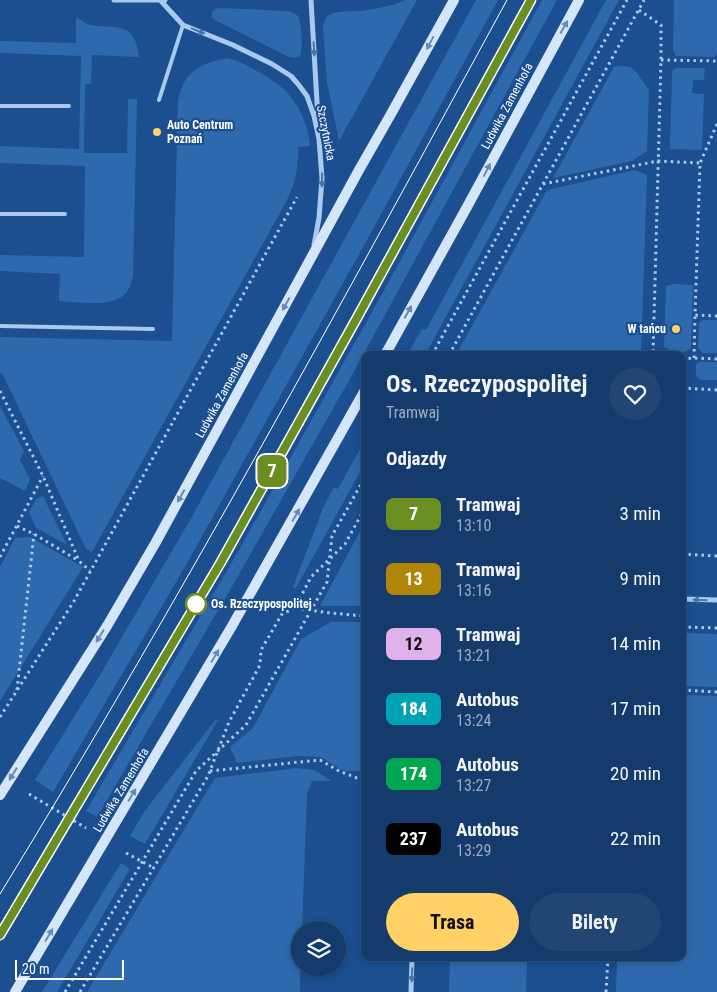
<!DOCTYPE html>
<html lang="pl">
<head>
<meta charset="utf-8">
<style>
	body { margin:0; font-family:"Roboto Condensed",sans-serif; background:#214673; color:#f1f3f6; height:100vh; display:flex; flex-direction:column; font-size:19px; white-space:nowrap }
	* { box-sizing:border-box; margin:0 }
	p { font-size:16px; color:#9dadc1 }
	.icon { flex:none; width:28px; height:28px; fill:none; stroke:currentColor; stroke-width:2; stroke-linecap:round; stroke-linejoin:round }
	.map { position:relative; flex:1; overflow:hidden }
	.drawer { position:absolute; left:361px; top:351px; width:325px; height:610px; display:flex; flex-direction:column; background:#143b6b; border-radius:10px; box-shadow:0 2px 8px #0003,0 0 0 1px #33557e }
	.drawer>* { flex:none }
	.badge { padding:0 10px; border-radius:8px; font-size:18px; line-height:32px }
	.fabs { position:absolute; left:291px; top:921px; display:grid; gap:10px }
	.fabs a { display:grid; place-items:center; width:55px; height:55px; border-radius:50%; background:#143b6b; box-shadow:0 2px 8px #0003,0 0 0 1px #33557e; font-size:25px }
	.scale { position:absolute; left:15px; bottom:12px; width:109px; box-sizing:border-box; padding-left:5px; border:2px solid #fff; border-top:0; font-size:14px; line-height:18px; white-space:nowrap; color:#fff; -webkit-text-stroke:4px #1b4f8f; paint-order:stroke }
	.map>.badge { position:absolute; translate:-50% -50%; box-shadow:0 0 0 2px #fff }
	h2 { padding:0 25px; font-size:19px; line-height:45px }
	.round { display:grid; place-items:center; flex:none; width:52px; height:52px; border-radius:26px; background:#214673 }
	.summary { display:flex; align-items:center; justify-content:space-between; height:85px; padding:0 25px }
	h1 { font-size:24px; font-weight:700; line-height:38px }
	.action { display:flex; gap:10px; margin-top:auto; padding:10px 25px }
	.action a { flex:1; height:58px; border-radius:30px; background:#ffd166; color:#111; font-size:20px; font-weight:700; line-height:58px; text-align:center }
	.action a+a { background:#214673; color:#f1f3f6 }
	ul { padding:0; list-style:none }
	li { display:flex; align-items:center; gap:15px; height:65px; padding:0 25px }
	li div { flex:1 }
	li b { display:block; font-size:19px }
	li em { font-style:normal }
	li .badge { min-width:55px; font-weight:700; text-align:center }
	.map>svg:first-child { display:block }
	.green { fill:#2e69ad }
	.lines { fill:none; stroke-linecap:round; stroke-linejoin:round }
	.path { stroke:#a9c9ee; stroke-width:3; stroke-dasharray:2.5 4; stroke-linecap:butt }
	.lane { stroke:#a9c9ee; stroke-width:4 }
	.street { stroke:#a9c9ee; stroke-width:5 }
	.secondary { stroke:#d6e6fa; stroke-width:10 }
	.tram { stroke:#fff; stroke-width:1 }
	.oneway { fill:#668bba }
	.oneway2 { fill:#4674ac }
	.line-casing { stroke:#fff; stroke-width:11 }
	.line { stroke:#6b8e23; stroke-width:8 }
	.poi-dot { fill:#ffd166; stroke:#1b4f8f; stroke-width:2 }
	.stop-dot { fill:#fff; stroke:#6b8e23; stroke-width:2.5 }
	.labels { text-anchor:middle; stroke-width:4.5; stroke-linejoin:round; paint-order:stroke }
	.street-label { font-size:12px; fill:#fff; stroke:#1b4f8f }
	.poi-label { font-size:12px; font-weight:bold; fill:#fff; stroke:#1b4f8f; text-anchor:start }
	.stop-label { font-size:12px; font-weight:bold; fill:#fff; stroke:#1b4f8f; text-anchor:start }
</style>
</head>
<body>
<div class="map">
<svg width="717" height="992" viewBox="0 0 717 992">
	<rect width="100%" height="100%" fill="#1b4f8f"/>
	<path class="green" d="M406 0H417L339 141 327 82 323 28C324 23 324 18 329 15 336 10 352 12 360 11 376 9 392 6 406 0Z
		M476 0H498L362 249 186 565 53 792 35 780 100 675 194 513Z
		M542 0H557L351 377 230 590 97 817 86 811 239 550 382 294Z
		M606 0H619L425 355H407L422 329 426 330Z
		M674 0H717V54L714 57 676 56 673 50Z
		M220 8 287 11C291 12 295 13 298 16 302 23 303 49 300 56L294 58 289 57 215 20 212 17V13L215 9Z
		M76 17C80 19 85 24 90 25 93 26 98 26 102 26 128 28 135 29 139 57L92 55 91 84H85L84 153H127L128 99H137L133 276C131 282 130 289 125 294 111 308 78 302 59 301L60 274 0 271V255L84 257 85 166 0 163V146L79 149 81 56 0 53V41L76 43Z
		M227 58C237 60 246 65 255 70 278 81 297 98 305 123 308 130 309 138 310 146L298 147C298 170 296 182 286 202L92 552 86 549 3 375 0 373V337L172 341 178 100C185 71 199 64 227 58Z
		M621 66 630 67 637 73 649 90 647 151 632 161 553 178 614 67Z
		M676 68H705L704 80H693L692 93 704 94 702 150 670 149 672 71Z
		M635 170 647 175 641 355H456L547 190Z
		M674 284 693 285 691 348C682 355 673 352 664 347L666 286Z
		M702 320H717V353H702L698 347 699 323Z
		M699 362H717V380H700L696 376V365Z
		M0 406 24 451 20 460 30 479 25 491 0 478Z
		M365 440V463L296 588 293 587 323 508 334 487 338 489Z
		M43 496 67 545 36 528 29 512 36 499Z
		M365 522V606H320Z
		M30 537 83 567 0 701V567L15 538Z
		M331 622H365V771H347L340 769 321 757 297 756 237 763 230 747 253 728 301 639Z
		M682 633 717 634V687L683 686Z
		M683 695 717 696V992H616L617 958H682Z
		M216 719 218 720 145 844 130 836 144 812Z
		M297 768 314 770 332 781H312L307 794 302 930H300V992H87L215 778Z
		M121 863 130 869 57 992H42Z
		M450 958H527L526 992H449Z"/>
	<g class="lines">
		<path class="path" d="M639 10 661 25V60L653 355
			M661 60 717 61
			M717 124 700 163 695 315 717 316
			M543 184 658 161 700 163
			M432 355 627 0
			M449 355 644 0
			M694 358 695 315
			M682 359 694 358 717 359
			M682 388 717 390
			M0 391 43 476 79 561 90 571
			M17 526 34 534 79 561
			M682 554 717 556
			M0 557 43 476
			M295 608 330 613 365 616
			M682 627 717 628
			M17 690 34 534
			M682 690 717 692
			M0 717 74 601 297 197
			M210 771 320 760 339 771 357 778H365
			M29 794 86 828
			M126 853 154 868
			M65 992 196 771 246 725 327 582 332 536 365 477
			M80 992 208 776 229 722 260 665 261 650 282 614 295 608 311 577 345 544 365 508
			M606 992 608 958"/>
		<path class="lane" d="M159 100 183 25
			M0 106H69
			M0 214H65
			M0 326 153 329"/>
		<path class="street" d="M114 0H165
			M311 0 318 119
			M161 1 183 25 233 45 272 64 291 76 298 84 307 96 314 116 319 139 322 178 319 218 314 245
			M682 599 717 600
			M411 992 412 958"/>
		<path class="secondary" d="M385 355 467 207 579 0
			M0 795 107 626 156 542 359 170 391 114 454 0
			M15 992 232 626 365 390"/>
		<path class="tram" d="M0 894C179 602 343 301 507 0
			M0 935 221 562 358 316 531 0"/>
	</g>
	<defs><path id="oneway-solid" d="M-6-.8H1V-3.2L6.5 0L1 3.2V.8H-6Z" transform="scale(1.25)"/></defs>
	<g class="oneway">
		<use href="#oneway-solid" transform="translate(564 27) rotate(-61)"/>
		<use href="#oneway-solid" transform="translate(430 43) rotate(118)"/>
		<use href="#oneway-solid" transform="translate(487 170) rotate(-62)"/>
		<use href="#oneway-solid" transform="translate(286 304) rotate(119)"/>
		<use href="#oneway-solid" transform="translate(408 312) rotate(-61)"/>
		<use href="#oneway-solid" transform="translate(181 496) rotate(119)"/>
		<use href="#oneway-solid" transform="translate(296 515) rotate(-60)"/>
		<use href="#oneway-solid" transform="translate(100 636) rotate(122)"/>
		<use href="#oneway-solid" transform="translate(215 656) rotate(-59)"/>
		<use href="#oneway-solid" transform="translate(13 774) rotate(122)"/>
		<use href="#oneway-solid" transform="translate(132 795) rotate(-59)"/>
		<use href="#oneway-solid" transform="translate(49 935) rotate(-59)"/>
	</g>
	<g class="oneway2">
		<use href="#oneway-solid" transform="translate(198 31) rotate(22)"/>
		<use href="#oneway-solid" transform="translate(314 49) rotate(87)"/>
		<use href="#oneway-solid" transform="translate(322 180) rotate(91)"/>
		<use href="#oneway-solid" transform="translate(700 600) rotate(-178)"/>
		<use href="#oneway-solid" transform="translate(412 975) rotate(92)"/>
	</g>
	<g class="lines">
		<defs>
			<path id="line" d="M0 935 221 562 358 316 531 0"/>
		</defs>
		<use href="#line" class="line-casing"/>
		<use href="#line" class="line"/>
	</g>
	<g class="poi-dot">
		<circle cx="157" cy="132" r="5"/>
		<circle cx="676" cy="329" r="5"/>
	</g>
	<circle class="stop-dot" cx="196" cy="604" r="10"/>
	<g class="labels">
		<g class="street-label">
			<text transform="translate(507 106) rotate(-62)" y="4">Ludwika Zamenhofa</text>
			<text transform="translate(326 133) rotate(79)" y="4">Szczytnicka</text>
			<text transform="translate(222 395) rotate(-61)" y="4">Ludwika Zamenhofa</text>
			<text transform="translate(121 790) rotate(-59)" y="4">Ludwika Zamenhofa</text>
		</g>
		<g class="poi-label">
			<text x="167" y="129">Auto Centrum<tspan x="167" dy="14">Poznań</tspan></text>
			<text x="666" y="333" text-anchor="end">W tańcu</text>
		</g>
		<g class="stop-label">
			<text x="211" y="608">Os. Rzeczypospolitej</text>
		</g>
	</g>
</svg>
<div class="fabs">
<a><svg class="icon" aria-label="layers" viewBox="0 0 24 24"><path d="M12 4l9 5-9 5-9-5zM3 14l9 5 9-5"/></svg></a>
</div>
<div class="scale">20 m</div>
<b class="badge" style="left:272px;top:471px;background:#6b8e23;color:#fff">7</b>
<section class="drawer">
<div class="summary"><div><h1>Os. Rzeczypospolitej</h1><p>Tramwaj</p></div><a class="round"><svg class="icon" aria-label="heart" viewBox="0 0 24 24"><path d="M12 20l-8-8c-3-5 5-10 8-4 3-6 11-1 8 4z"/></svg></a></div>
<h2>Odjazdy</h2>
<ul>
<li><span class="badge" style="background:#6b8e23;color:#fff">7</span><div><b>Tramwaj</b><p>13:10</p></div><em>3 min</em></li>
<li><span class="badge" style="background:#b18506;color:#fff">13</span><div><b>Tramwaj</b><p>13:16</p></div><em>9 min</em></li>
<li><span class="badge" style="background:#e0b1eb;color:#111">12</span><div><b>Tramwaj</b><p>13:21</p></div><em>14 min</em></li>
<li><span class="badge" style="background:#00a3b4;color:#fff">184</span><div><b>Autobus</b><p>13:24</p></div><em>17 min</em></li>
<li><span class="badge" style="background:#00a651;color:#fff">174</span><div><b>Autobus</b><p>13:27</p></div><em>20 min</em></li>
<li><span class="badge" style="background:#000;color:#fff">237</span><div><b>Autobus</b><p>13:29</p></div><em>22 min</em></li>
</ul>
<div class="action"><a>Trasa</a><a>Bilety</a></div>
</section>
</div>
</body>
</html>
